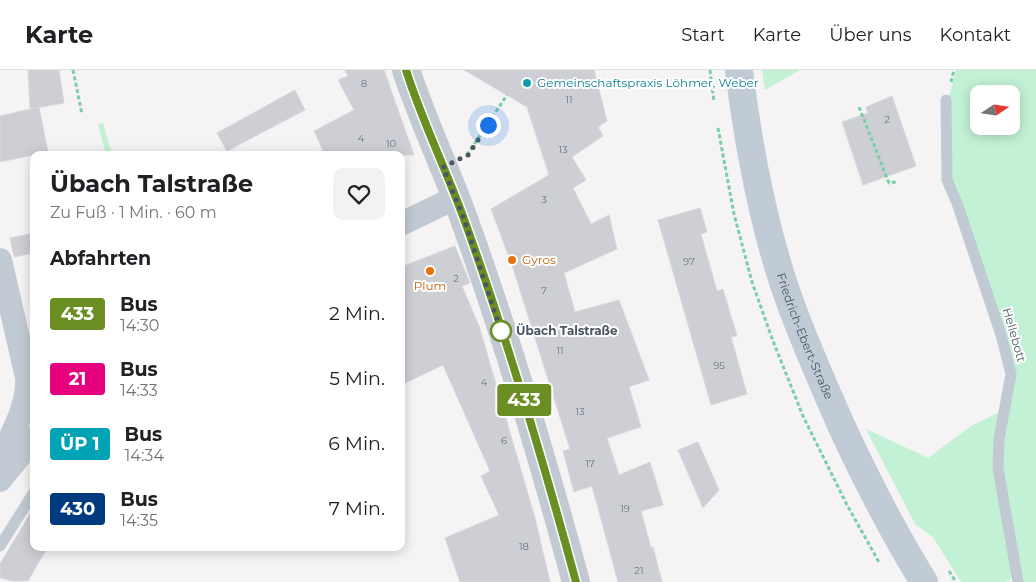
<!DOCTYPE html>
<html lang="de">
<head>
<meta charset="utf-8">
<style>
	body { margin:0; font-family:Montserrat,sans-serif; background:#f2f2f2; color:#202124; height:100vh; display:flex; flex-direction:column; font-size:19px; white-space:nowrap }
	* { box-sizing:border-box; margin:0 }
	p { font-size:16px; color:#757577 }
	.icon { flex:none; width:28px; height:28px; fill:none; stroke:currentColor; stroke-width:2; stroke-linecap:round; stroke-linejoin:round }
	.map { position:relative; flex:1; overflow:hidden }
	.sheet { position:absolute; left:30px; top:81px; width:375px; height:400px; display:flex; flex-direction:column; background:#fff; border-radius:10px; box-shadow:0 2px 12px #0003 }
	.sheet>* { flex:none }
	.badge { padding:0 10px; border-radius:4px; font-size:18px; line-height:32px }
	.needle { width:32px; rotate:77deg }
	.controls { position:absolute; left:970px; top:15px; display:grid; gap:10px }
	.controls a { display:grid; place-items:center; width:50px; height:50px; border-radius:10px; background:#fff; box-shadow:0 2px 12px #0003; font-size:25px }
	.you { position:absolute; width:25px; height:25px; margin:-12px; border:4px solid #fff; border-radius:50%; background:#1a73e8; box-shadow:0 0 0 8px #1a73e833 }
	.map>.badge { position:absolute; translate:-50% -50%; box-shadow:0 0 0 2px #fff }
	h2 { padding:0 20px; font-size:19px; line-height:45px }
	.round { display:grid; place-items:center; flex:none; width:52px; height:52px; border-radius:10px; background:#f2f2f2 }
	.summary { display:flex; align-items:center; justify-content:space-between; height:85px; padding:0 20px }
	h1 { font-size:24px; font-weight:700; line-height:38px }
	ul { padding:0; list-style:none }
	li { display:flex; align-items:center; gap:15px; height:65px; padding:0 20px }
	li div { flex:1 }
	li b { display:block; font-size:19px }
	li em { font-style:normal }
	li .badge { min-width:55px; font-weight:700; text-align:center }
	header { display:flex; align-items:center; gap:30px; box-sizing:border-box; height:70px; padding:0 25px; background:#fff; border-bottom:1px solid #e0e0e0 }
	header strong { font-size:24px }
	nav { display:flex; gap:28px; margin-inline-start:auto; font-size:18px }
	.map>svg:first-child { display:block }
	.green { fill:#c3f1d5; fill-rule:evenodd }
	.building { fill:#cdcfd5; stroke:#d7d9de }
	.lines { fill:none; stroke-linecap:round; stroke-linejoin:round }
	.path { stroke:#7ad0a6; stroke-width:3; stroke-dasharray:4 2.5; stroke-linecap:butt }
	.service { stroke:#c1cad2; stroke-width:11 }
	.minor { stroke:#c1cad2; stroke-width:24 }
	.tertiary { stroke:#c1cad2; stroke-width:28 }
	.secondary { stroke:#c1cbd6; stroke-width:28 }
	.line-casing { stroke:#fff; stroke-width:11 }
	.line { stroke:#6b8e23; stroke-width:8 }
	.walk { stroke:#4a5661; stroke-width:5; stroke-dasharray:0 9 }
	.culture-dot { fill:#0f9aa8; stroke:#fff; stroke-width:2 }
	.food-dot { fill:#e8710a; stroke:#fff; stroke-width:2 }
	.stop-dot { fill:#fff; stroke:#6b8e23; stroke-width:2.5 }
	.labels { text-anchor:middle; stroke-width:4; stroke-linejoin:round; paint-order:stroke }
	.number-label { font-size:10px; fill:#6b747e }
	.culture-label { font-size:12px; fill:#0d838f; stroke:#fff; text-anchor:start }
	.food-label { font-size:12px; fill:#c56008; stroke:#fff; text-anchor:start }
	.stop-label { font-size:12px; font-weight:bold; fill:#4a5661; stroke:#fff; text-anchor:start }
	.street-label { font-size:12px; fill:#4a5661; stroke:#fff }
</style>
</head>
<body>
<header>
<strong>Karte</strong>
<nav><a>Start</a><a>Karte</a><a>Über uns</a><a>Kontakt</a></nav>
</header>
<div class="map">
<svg width="1036" height="512" viewBox="0 0 1036 512">
	<rect width="100%" height="100%" fill="#f5f3f3"/>
	<path class="green" d="M762 0H800L765 20Z
		M956 0H1036V512H1020L1001 401 1002 370 1012 317 952 110 948 31ZM979 24H1011V56H979Z
		M103 53 112 85H106L98 54Z
		M1000 342 997 357 1015 503 1011 509 1006 512H961L933 467 915 454 866 359 928 388 971 356Z"/>
	<path class="building" d="M28 0H59L64 33 30 39Z
		M345 0H384L414 85H325L314 61 354 40 338 10 348 6Z
		M464 0H594L607 51 598 57 603 66 572 87 586 110 573 118 591 154 609 145 617 179 564 203 575 242 619 230 649 310 629 317 641 357 607 368 619 405 650 392 663 435 641 441 651 478 653 477 662 512H618L592 416 574 422 563 381 570 379 513 198 491 139 549 105 527 37Z
		M295 20 305 40 227 81 217 63Z
		M892 26 916 96 863 115 842 52 868 43 866 37Z
		M39 37 48 82 0 92V46Z
		M700 138 707 162 701 164 717 221 723 219 730 243 737 266 731 267 747 324 711 335 658 150Z
		M34 163V183L14 187 10 168Z
		M455 176 470 213 462 216 479 256 535 448 550 512H460L445 468 499 445 481 406 490 401 443 295 401 315V197Z
		M698 372 719 420 703 438 678 380Z
		M34 437V478H47L28 511H13L0 508V494Z"/>
	<g class="lines">
		<path class="path" d="M73 0 82 44
			M710 0 714 32
			M951 12 954 0
			M859 37 889 113 896 112
			M718 58 734 144 752 212 773 271 803 346 846 433 880 494
			M467 85 507 25
			M949 501 956 512"/>
		<path class="service" d="M946 30 947 110 957 133 1001 265 1011 304 999 369 998 398 1018 512
			M0 476 34 422"/>
		<path class="minor" d="M401 154 455 128
			M0 190 27 307C29 335 12 364 0 389
			M0 410 34 368"/>
		<path class="tertiary" d="M406 0C423 51 446 99 464 149 507 268 543 390 576 512"/>
		<path class="secondary" id="s1" d="M739 0C748 73 761 145 784 215 800 263 821 309 841 355 866 409 893 462 924 512"/>
	</g>
	<g class="lines">
		<defs>
			<path id="line" d="M406 0C422 51 446 99 464 149 507 268 543 390 576 512"/>
		</defs>
		<use href="#line" class="line-casing"/>
		<use href="#line" class="line"/>
		<path class="walk" d="M488 55 468 85 443 97 464 149 501 261"/>
	</g>
	<circle class="culture-dot" cx="527" cy="13" r="5"/>
	<g class="food-dot">
		<circle cx="512" cy="190" r="5"/>
		<circle cx="430" cy="201" r="5"/>
	</g>
	<circle class="stop-dot" cx="501" cy="261" r="10"/>
	<g class="labels">
		<g class="number-label">
			<text x="364" y="17">8</text>
			<text x="569" y="33">11</text>
			<text x="887" y="53">2</text>
			<text x="361" y="72">4</text>
			<text x="391" y="77">10</text>
			<text x="563" y="83">13</text>
			<text x="544" y="133">3</text>
			<text x="689" y="195">97</text>
			<text x="456" y="212">2</text>
			<text x="544" y="224">7</text>
			<text x="560" y="284">11</text>
			<text x="719" y="299">95</text>
			<text x="484" y="316">4</text>
			<text x="580" y="345">13</text>
			<text x="504" y="374">6</text>
			<text x="590" y="397">17</text>
			<text x="625" y="442">19</text>
			<text x="524" y="480">18</text>
			<text x="639" y="504">21</text>
		</g>
		<g class="culture-label">
			<text x="537" y="17">Gemeinschaftspraxis Löhmer, Weber</text>
		</g>
		<g class="food-label">
			<text x="522" y="194">Gyros</text>
			<text x="430" y="220" text-anchor="middle">Plum</text>
		</g>
		<g class="stop-label">
			<text x="516" y="265">Übach Talstraße</text>
		</g>
		<g class="street-label">
			<text dy="4" stroke="none"><textPath href="#s1" startOffset="275">Friedrich-Ebert-Straße</textPath></text>
			<text transform="translate(1014 265) rotate(74)" y="4">Hellebott</text>
		</g>
	</g>
</svg>
<div class="controls">
<a><svg class="needle" viewBox="-14 -14 28 28"><path d="M0-13l5 13h-10z" fill="#e53935"/><path d="M0 13l5-13h-10z" fill="#757577"/></svg></a>
</div>
<div class="you" style="left:488px;top:55px"></div>
<b class="badge" style="left:524px;top:330px;background:#6b8e23;color:#fff">433</b>
<section class="sheet">
<div class="summary"><div><h1>Übach Talstraße</h1><p>Zu Fuß · 1 Min. · 60 m</p></div><a class="round"><svg class="icon" aria-label="heart" viewBox="0 0 24 24"><path d="M12 20l-8-8c-3-5 5-10 8-4 3-6 11-1 8 4z"/></svg></a></div>
<h2>Abfahrten</h2>
<ul>
<li><span class="badge" style="background:#6b8e23;color:#fff">433</span><div><b>Bus</b><p>14:30</p></div><em>2 Min.</em></li>
<li><span class="badge" style="background:#e6007e;color:#fff">21</span><div><b>Bus</b><p>14:33</p></div><em>5 Min.</em></li>
<li><span class="badge" style="background:#00a3b4;color:#fff">ÜP 1</span><div><b>Bus</b><p>14:34</p></div><em>6 Min.</em></li>
<li><span class="badge" style="background:#003b80;color:#fff">430</span><div><b>Bus</b><p>14:35</p></div><em>7 Min.</em></li>
</ul>
</section>
</div>
</body>
</html>
